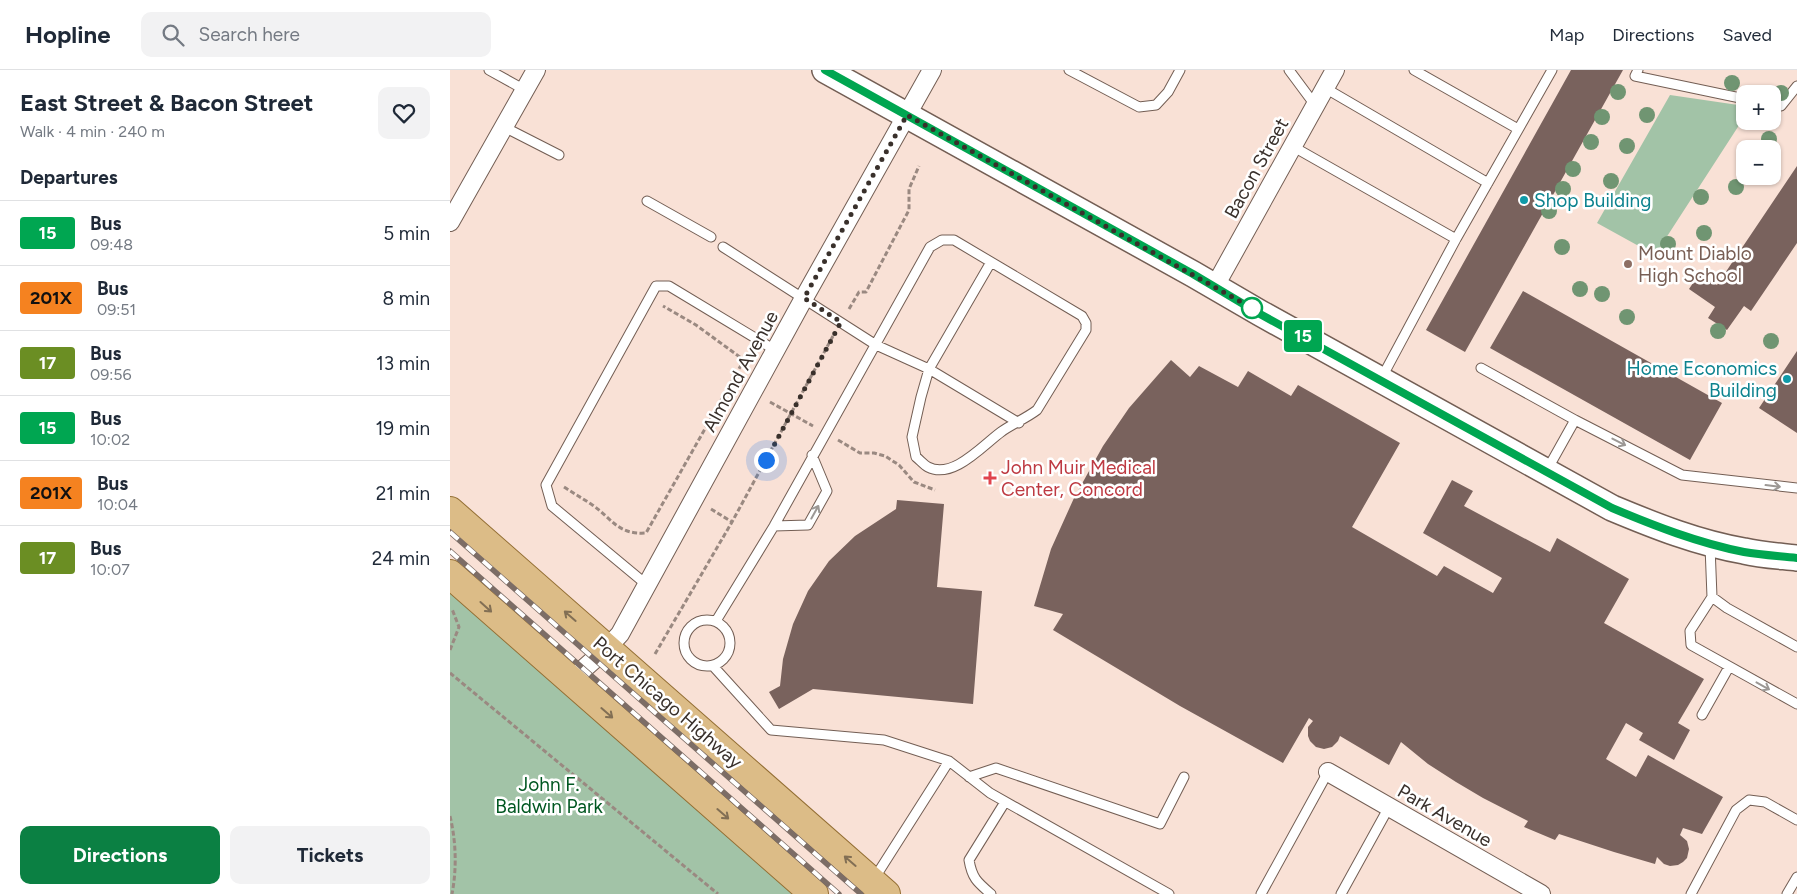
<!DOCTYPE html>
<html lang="en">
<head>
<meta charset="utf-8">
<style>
	body { margin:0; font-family:Figtree,sans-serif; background:#f2f2f3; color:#1f2937; height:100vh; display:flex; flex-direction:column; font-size:19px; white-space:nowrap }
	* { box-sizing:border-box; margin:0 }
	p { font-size:16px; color:#747a83 }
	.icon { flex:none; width:28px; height:28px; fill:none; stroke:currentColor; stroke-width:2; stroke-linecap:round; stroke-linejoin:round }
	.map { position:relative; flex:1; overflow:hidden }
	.sheet { display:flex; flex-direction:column; background:#fff; width:450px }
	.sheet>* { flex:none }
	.badge { padding:0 10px; border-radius:4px; font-size:18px; line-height:32px }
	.fabs { position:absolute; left:1286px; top:15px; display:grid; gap:10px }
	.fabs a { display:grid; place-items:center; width:45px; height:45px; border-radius:10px; background:#fff; box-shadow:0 1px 4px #0004; font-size:25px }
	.you { position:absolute; width:25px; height:25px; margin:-12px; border:4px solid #fff; border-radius:50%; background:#1a73e8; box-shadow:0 0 0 8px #1a73e833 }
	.map>.badge { position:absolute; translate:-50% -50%; box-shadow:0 0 0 2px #fff }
	h2 { padding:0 20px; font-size:19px; line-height:45px }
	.round { display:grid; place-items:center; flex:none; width:52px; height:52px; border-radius:10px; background:#f2f2f3 }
	.summary { display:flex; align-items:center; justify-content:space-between; height:85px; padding:0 20px }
	h1 { font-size:24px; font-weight:700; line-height:38px }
	.action { display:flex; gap:10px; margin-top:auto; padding:10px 20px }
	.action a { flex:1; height:58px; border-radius:10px; background:#0b8043; color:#fff; font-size:20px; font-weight:700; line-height:58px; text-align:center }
	.action a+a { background:#f2f2f3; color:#1f2937 }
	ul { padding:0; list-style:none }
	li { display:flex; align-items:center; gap:15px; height:65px; padding:0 20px; border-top:1px solid #e0e1e3 }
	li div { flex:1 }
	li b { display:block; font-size:19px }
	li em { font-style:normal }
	li .badge { min-width:55px; font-weight:700; text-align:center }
	header { display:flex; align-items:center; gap:30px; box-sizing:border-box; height:70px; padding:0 25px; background:#fff; border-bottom:1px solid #e0e1e3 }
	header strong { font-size:24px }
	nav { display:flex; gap:28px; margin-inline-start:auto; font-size:18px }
	.search { width:350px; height:45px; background:#f2f2f3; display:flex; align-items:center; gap:12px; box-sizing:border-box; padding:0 18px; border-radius:10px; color:#747a83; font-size:19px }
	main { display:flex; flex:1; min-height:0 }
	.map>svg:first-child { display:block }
	.green { fill:#a2c3a7 }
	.building { fill:#79625d }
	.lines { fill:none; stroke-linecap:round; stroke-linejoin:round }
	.lane-casing { stroke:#735e54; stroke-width:11 }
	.street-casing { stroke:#735e54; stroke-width:20 }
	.secondary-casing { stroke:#735e54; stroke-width:28 }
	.primary-casing { stroke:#936e33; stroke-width:30 }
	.path { stroke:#9a8981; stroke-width:3; stroke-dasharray:5 2.5; stroke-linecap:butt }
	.lane { stroke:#fff; stroke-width:9 }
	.street { stroke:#fff; stroke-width:18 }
	.secondary { stroke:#fff; stroke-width:25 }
	.primary { stroke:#dcbc87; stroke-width:28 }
	.rail-casing { stroke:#7c6d66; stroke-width:5.5 }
	.rail { stroke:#fff; stroke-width:4; stroke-dasharray:11; stroke-linecap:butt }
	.tree { fill:#709572 }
	.oneway { stroke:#9c9895 }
	.oneway2 { stroke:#826f54 }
	.line-casing { stroke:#fff; stroke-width:11 }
	.line { stroke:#00a651; stroke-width:8 }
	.walk { stroke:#39302b; stroke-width:5; stroke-dasharray:0 9 }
	.culture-dot { fill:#0f9aa8; stroke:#fff; stroke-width:2 }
	.education-dot { fill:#8d6e63; stroke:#fff; stroke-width:2 }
	.stop-dot { fill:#fff; stroke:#00a651; stroke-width:2.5 }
	.health-dot { fill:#e0444e; stroke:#fff; stroke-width:2 }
	.labels { text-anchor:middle; stroke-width:5; stroke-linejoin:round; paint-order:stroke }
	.street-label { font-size:19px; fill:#39302b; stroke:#fff }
	.culture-label { font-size:19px; fill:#0d838f; stroke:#fff; text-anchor:start }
	.education-label { font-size:19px; fill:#785e54; stroke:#fff; text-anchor:start }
	.health-label { font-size:19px; fill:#be3a42; stroke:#fff; text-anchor:start }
	.park-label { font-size:19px; fill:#005721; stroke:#fff }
</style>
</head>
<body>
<header>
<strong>Hopline</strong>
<div class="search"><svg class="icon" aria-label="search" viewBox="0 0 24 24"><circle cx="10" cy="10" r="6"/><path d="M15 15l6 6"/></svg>Search here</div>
<nav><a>Map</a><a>Directions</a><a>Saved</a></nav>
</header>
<main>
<section class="sheet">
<div class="summary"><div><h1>East Street &amp; Bacon Street</h1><p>Walk · 4 min · 240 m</p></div><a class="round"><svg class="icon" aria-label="heart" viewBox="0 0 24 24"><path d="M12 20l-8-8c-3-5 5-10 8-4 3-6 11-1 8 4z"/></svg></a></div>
<h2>Departures</h2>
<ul>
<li><span class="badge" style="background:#00a651;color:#fff">15</span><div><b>Bus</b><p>09:48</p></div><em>5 min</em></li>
<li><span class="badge" style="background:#f58220;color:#111">201X</span><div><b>Bus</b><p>09:51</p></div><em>8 min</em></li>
<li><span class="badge" style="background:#6b8e23;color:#fff">17</span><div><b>Bus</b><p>09:56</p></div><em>13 min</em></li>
<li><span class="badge" style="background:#00a651;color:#fff">15</span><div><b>Bus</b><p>10:02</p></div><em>19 min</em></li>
<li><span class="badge" style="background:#f58220;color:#111">201X</span><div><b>Bus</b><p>10:04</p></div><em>21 min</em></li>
<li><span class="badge" style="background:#6b8e23;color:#fff">17</span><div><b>Bus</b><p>10:07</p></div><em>24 min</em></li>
</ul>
<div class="action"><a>Directions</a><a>Tickets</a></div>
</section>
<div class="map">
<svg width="1347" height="824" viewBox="0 0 1347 824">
	<rect width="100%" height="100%" fill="#f9e1d6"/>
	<path class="green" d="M1220 25 1295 36V46L1205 185 1147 153Z
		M0 504 364 824H0Z"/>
	<path class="building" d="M1121 0H1173L1015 282 976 260Z
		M1347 96V173L1301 241 1294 236 1277 260 1258 248 1265 237 1239 219 1249 204 1267 215Z
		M1073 221 1272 333 1240 390 1040 278Z
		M1347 281V363L1309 338Z
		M721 290 740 307 749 296 788 317 798 301 841 326 848 315 950 373 902 457 987 506 994 496 1043 523 1052 508 973 463 1002 410 1023 421 1014 436 1100 482 1107 468 1179 509 1154 553 1254 609 1228 653 1240 660 1224 690 1189 670 1193 663 1176 653 1156 689 1186 707 1198 685 1273 727 1252 764 1233 758 1230 765 1237 771 1239 779 1237 788 1233 792 1228 795 1220 796 1214 794 1207 787 1205 794 1164 782 1109 764 1105 770 1074 757 1078 751 1033 728 1006 712 978 694 951 672 939 695 890 666 888 671 882 677 874 679 866 677 860 671 858 666V657L863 651 859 648 833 693 730 636 603 560 613 544 584 536 601 479 624 428 653 376 679 338Z
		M447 430 494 434 487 517 532 521 523 634 363 619 329 639 319 622 330 616 333 589 343 554 358 521 379 491 405 466 446 439Z"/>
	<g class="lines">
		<defs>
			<path id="lane" d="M39 0 75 20
				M619 0 689 37 706 35 718 22 730 0
				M839 0 865 35
				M964 0 1068 59
				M1188 0 1185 6 1295 29
				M875 18 1038 113
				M1322 35 1331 36 1347 16
				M54 57 109 85
				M842 76 1006 169
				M197 131 261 167
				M273 177 426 275 479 299 569 353
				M1031 298 1125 350 1232 405 1347 418
				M931 309 1006 169 1102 0
				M1097 400 1125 350
				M324 456 358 455 377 421 362 385
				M1260 476 1262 527 1277 538 1347 577
				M197 515 102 436 96 415 206 216H219L325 280
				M1262 527 1240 561 1241 575 1347 634
				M234 573a23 23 0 1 1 46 0a23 23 0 1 1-46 0Z
				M266 551 324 456 480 177 492 170H504L632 246 636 253V260L587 340C575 349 562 354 551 362 533 375 503 410 478 397 474 395 470 390 466 387L462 367 471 327 479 299 541 192
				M263 596 321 660 434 670 499 691 540 723 719 824
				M1252 645 1279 597
				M519 707 546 698 710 754 734 707
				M424 809 499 691
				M541 824C527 812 522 808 519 790L555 732
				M811 824 878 702
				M891 824 939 737
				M1241 824 1286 740 1299 730 1315 732 1347 750
				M1337 824 1347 807"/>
			<path id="street" d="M0 152 86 0
				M765 216 885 0
				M120 611 157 578 170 564 354 228 482 0
				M878 702 1091 824"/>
			<path id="secondary" d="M375 0 743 204 810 243 1162 438C1205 456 1248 473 1294 481 1311 485 1329 486 1347 488"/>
			<path id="primary" d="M0 441 436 824
				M0 504 364 824"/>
		</defs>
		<use href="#lane" class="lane-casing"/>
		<use href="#street" class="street-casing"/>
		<use href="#secondary" class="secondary-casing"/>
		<use href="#primary" class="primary-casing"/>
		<path class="path" d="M399 239 409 222H416L459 140V119L469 96
			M320 332 363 356
			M388 370 410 383H424L435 386 449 395 464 412 485 420
			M114 417C123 423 132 428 141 434 162 448 167 465 196 463L294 290 246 255 213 236
			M261 439 282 452
			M0 580 9 557 2 539
			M205 584 282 452 383 266
			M0 603 268 824
			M0 746C6 771 7 798 2 824"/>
		<use href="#lane" class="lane"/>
		<use href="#street" class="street"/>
		<use href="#secondary" class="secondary"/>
		<use href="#primary" class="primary"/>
		<defs>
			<path id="rail" d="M0 462 411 824
				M0 481 389 824"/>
		</defs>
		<use href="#rail" class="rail-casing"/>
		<use href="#rail" class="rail"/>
	</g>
	<g class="tree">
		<circle cx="1282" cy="13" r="8"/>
		<circle cx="1168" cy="22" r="8"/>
		<circle cx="1331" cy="23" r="8"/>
		<circle cx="1197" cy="45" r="8"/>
		<circle cx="1152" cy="47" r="8"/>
		<circle cx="1319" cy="69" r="8"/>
		<circle cx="1141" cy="72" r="8"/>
		<circle cx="1177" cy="76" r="8"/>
		<circle cx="1123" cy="99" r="8"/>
		<circle cx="1161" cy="111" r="8"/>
		<circle cx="1286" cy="117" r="8"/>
		<circle cx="1113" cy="119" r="8"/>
		<circle cx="1251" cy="127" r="8"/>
		<circle cx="1099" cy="141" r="8"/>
		<circle cx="1254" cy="163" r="8"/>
		<circle cx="1218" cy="174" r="8"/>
		<circle cx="1112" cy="177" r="8"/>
		<circle cx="1130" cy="219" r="8"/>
		<circle cx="1152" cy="224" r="8"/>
		<circle cx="1177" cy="247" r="8"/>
		<circle cx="1268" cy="261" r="8"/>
		<circle cx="1321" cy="271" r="8"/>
	</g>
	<defs><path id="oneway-shaft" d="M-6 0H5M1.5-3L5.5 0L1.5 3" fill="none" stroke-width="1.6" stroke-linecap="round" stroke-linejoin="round" transform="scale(1.25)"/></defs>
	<g class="oneway">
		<use href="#oneway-shaft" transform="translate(1169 372) rotate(27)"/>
		<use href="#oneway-shaft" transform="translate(1323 416) rotate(7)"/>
		<use href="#oneway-shaft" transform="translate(365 442) rotate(-61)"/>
		<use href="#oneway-shaft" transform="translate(1313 616) rotate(29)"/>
	</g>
	<g class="oneway2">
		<use href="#oneway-shaft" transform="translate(36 537) rotate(42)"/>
		<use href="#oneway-shaft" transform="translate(120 546) rotate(-139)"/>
		<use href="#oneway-shaft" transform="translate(157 643) rotate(41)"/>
		<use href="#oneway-shaft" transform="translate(273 744) rotate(41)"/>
		<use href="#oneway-shaft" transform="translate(400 791) rotate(-139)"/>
	</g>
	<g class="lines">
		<defs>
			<path id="line" d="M375 0 743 204 810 244 1162 438C1205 456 1248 473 1294 482 1311 485 1329 486 1347 488"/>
		</defs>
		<use href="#line" class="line-casing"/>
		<use href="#line" class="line"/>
		<path class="walk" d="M316 390 391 252 354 228 457 45 802 238"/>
	</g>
	<g class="culture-dot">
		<circle cx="1074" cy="130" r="5"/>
		<circle cx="1337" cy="309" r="5"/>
	</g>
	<circle class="education-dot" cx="1178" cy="194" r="5"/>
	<circle class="stop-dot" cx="802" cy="238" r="10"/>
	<path class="health-dot" d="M537.5 400.5h5v5h5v5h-5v5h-5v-5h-5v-5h5z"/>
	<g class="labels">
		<g class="street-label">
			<text transform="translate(806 98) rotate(-61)" y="7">Bacon Street</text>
			<text transform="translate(290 301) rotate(-61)" y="7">Almond Avenue</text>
			<text transform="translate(218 632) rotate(41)" y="7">Port Chicago Highway</text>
			<text transform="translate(995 745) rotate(30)" y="7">Park Avenue</text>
		</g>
		<g class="culture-label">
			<text x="1084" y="137">Shop Building</text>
			<text x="1327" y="305" text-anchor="end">Home Economics<tspan x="1327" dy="22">Building</tspan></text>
		</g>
		<g class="education-label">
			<text x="1188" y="190">Mount Diablo<tspan x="1188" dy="22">High School</tspan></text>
		</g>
		<g class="health-label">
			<text x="551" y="404">John Muir Medical<tspan x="551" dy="22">Center, Concord</tspan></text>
		</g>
		<g class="park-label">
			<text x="99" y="721">John F.<tspan x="99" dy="22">Baldwin Park</tspan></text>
		</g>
	</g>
</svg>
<div class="fabs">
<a>+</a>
<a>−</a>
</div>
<div class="you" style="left:316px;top:390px"></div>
<b class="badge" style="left:853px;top:266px;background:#00a651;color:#fff">15</b>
</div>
</main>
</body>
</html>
